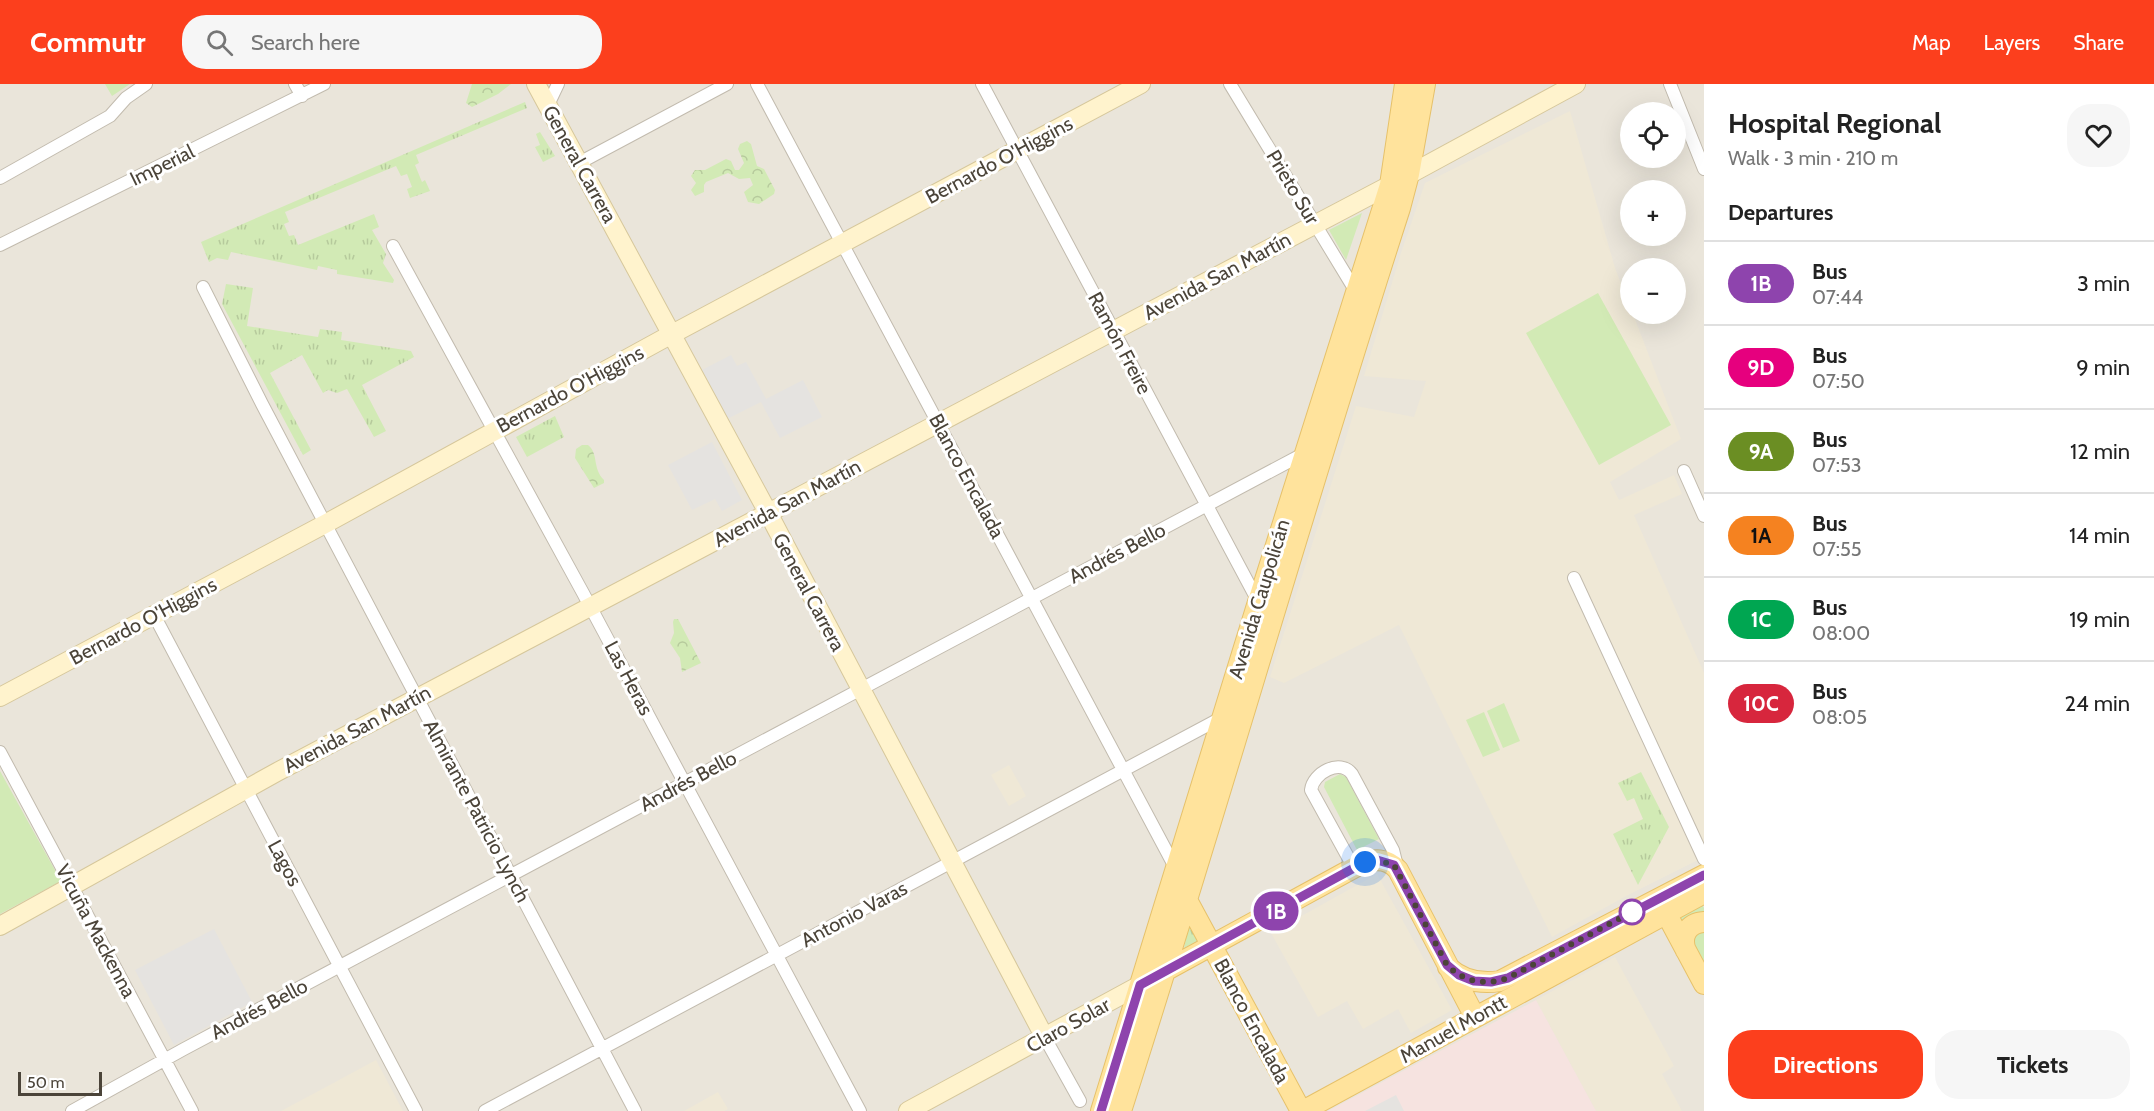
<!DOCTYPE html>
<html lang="en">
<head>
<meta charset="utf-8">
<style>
	body { margin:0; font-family:Cabin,sans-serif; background:#f6f6f6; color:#222; height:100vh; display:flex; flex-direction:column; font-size:22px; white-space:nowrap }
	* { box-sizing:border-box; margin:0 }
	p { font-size:20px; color:#767676 }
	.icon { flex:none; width:33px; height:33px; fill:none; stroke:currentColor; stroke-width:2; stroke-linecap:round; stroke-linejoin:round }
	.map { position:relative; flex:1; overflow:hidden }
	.sheet { display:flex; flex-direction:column; background:#fff; width:450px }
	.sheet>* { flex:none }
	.badge { padding:0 12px; border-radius:20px; font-size:21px; line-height:39px }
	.fabs { position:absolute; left:1620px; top:18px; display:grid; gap:12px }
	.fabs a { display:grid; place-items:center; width:66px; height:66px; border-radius:50%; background:#fff; box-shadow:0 6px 24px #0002; font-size:30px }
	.scale { position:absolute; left:18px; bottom:15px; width:84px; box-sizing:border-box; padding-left:6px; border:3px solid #4b4439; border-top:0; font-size:16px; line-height:21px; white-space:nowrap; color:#4b4439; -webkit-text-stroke:4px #fff; paint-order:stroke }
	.you { position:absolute; width:30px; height:30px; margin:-15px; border:4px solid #fff; border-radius:50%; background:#1a73e8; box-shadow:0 0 0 9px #1a73e833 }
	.map>.badge { position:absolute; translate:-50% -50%; box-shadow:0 0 0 3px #fff }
	h2 { padding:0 24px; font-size:22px; line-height:54px }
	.round { display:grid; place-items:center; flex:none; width:63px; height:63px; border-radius:24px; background:#f6f6f6 }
	.overview { display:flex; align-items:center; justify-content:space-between; height:102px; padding:0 24px }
	h1 { font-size:28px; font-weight:700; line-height:45px }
	.action { display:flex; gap:12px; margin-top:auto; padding:12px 24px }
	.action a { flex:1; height:69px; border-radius:24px; background:#fc3f1d; color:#fff; font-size:24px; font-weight:700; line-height:69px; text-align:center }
	.action a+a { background:#f6f6f6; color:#222 }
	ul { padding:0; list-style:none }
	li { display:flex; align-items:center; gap:18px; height:84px; padding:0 24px; border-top:2px solid #e0e0e0 }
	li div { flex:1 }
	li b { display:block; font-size:22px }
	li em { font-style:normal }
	li .badge { min-width:66px; font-weight:700; text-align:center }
	header { display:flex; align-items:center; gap:36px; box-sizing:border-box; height:84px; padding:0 30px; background:#fc3f1d; color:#fff }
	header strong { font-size:28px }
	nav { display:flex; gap:33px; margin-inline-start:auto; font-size:21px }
	.search { width:420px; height:54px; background:#f6f6f6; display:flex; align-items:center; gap:15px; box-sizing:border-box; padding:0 21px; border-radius:24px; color:#767676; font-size:22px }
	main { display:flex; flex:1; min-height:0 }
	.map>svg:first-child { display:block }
	.residential { fill:#eae5da; fill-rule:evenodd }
	.education { fill:#efe8d6 }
	.medical { fill:#f6e3e0 }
	.grass { fill:url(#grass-tufts) }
	.forest { fill:url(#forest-crowns) }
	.park { fill:#d2eab5 }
	.parking { fill:#e5e3e0 }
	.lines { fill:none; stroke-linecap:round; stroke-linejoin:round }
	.street-casing { stroke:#c2bbae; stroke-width:14 }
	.secondary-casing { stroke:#d6c79b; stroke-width:20 }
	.primary-casing { stroke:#e6c16a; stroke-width:22 }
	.street { stroke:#fff; stroke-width:12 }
	.secondary { stroke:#fff3cd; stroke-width:18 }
	.primary { stroke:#ffe39c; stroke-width:20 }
	.line-casing { stroke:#fff; stroke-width:14 }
	.line { stroke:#8e44ad; stroke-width:9 }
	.walk { stroke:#4b4439; stroke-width:6; stroke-dasharray:0 10.8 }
	.stop-dot { fill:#fff; stroke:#8e44ad; stroke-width:3 }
	.labels { text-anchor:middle; stroke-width:6; stroke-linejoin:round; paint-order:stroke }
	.street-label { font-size:20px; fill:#4b4439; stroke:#fff }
</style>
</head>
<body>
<header>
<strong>Commutr</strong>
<div class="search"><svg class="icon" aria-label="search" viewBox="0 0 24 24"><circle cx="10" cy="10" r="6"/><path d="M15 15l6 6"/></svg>Search here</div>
<nav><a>Map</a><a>Layers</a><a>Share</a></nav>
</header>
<main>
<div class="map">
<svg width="1704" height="1027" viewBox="0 0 1704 1027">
	<defs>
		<pattern id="grass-tufts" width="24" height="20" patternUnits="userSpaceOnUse" patternTransform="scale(1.5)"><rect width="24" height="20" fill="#d2eab5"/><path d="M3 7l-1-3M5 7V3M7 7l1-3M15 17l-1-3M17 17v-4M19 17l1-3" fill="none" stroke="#b6ca9c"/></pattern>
		<pattern id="forest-crowns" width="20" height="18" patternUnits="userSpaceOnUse" patternTransform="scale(1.5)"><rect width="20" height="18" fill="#d2eab5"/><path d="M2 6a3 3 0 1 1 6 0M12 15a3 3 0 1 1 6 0" fill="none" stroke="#b6ca9c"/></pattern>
	</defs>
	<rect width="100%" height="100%" fill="#f6f3ec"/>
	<path class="residential" d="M0 0H1704V1027H0ZM1630 28H1676V74H1630ZM1630 106H1676V152H1630ZM1630 184H1676V230H1630Z"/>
	<path class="education" d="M1570 27 1615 184 1630 223V230H1633L1681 355 1610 398 1619 416 1674 391 1682 410 1634 431 1704 589V773L1628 811 1552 853 1399 541 1284 599 1270 593 1356 322 1414 333 1426 297 1364 292 1401 169 1425 99Z
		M1009 681 1026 712 1009 722 991 691Z
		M1377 790 1452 926 1411 949 1398 925 1363 945 1347 917 1318 933 1271 849Z
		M1615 873 1674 982 1662 990 1682 1027H1596L1536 916Z
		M376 976 403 1027H281L326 1003Z
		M718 1008 728 1025 724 1027H684Z"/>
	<path class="medical" d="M1536 916 1596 1027H1328Z"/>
	<path class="grass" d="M525 18 527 24 416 71 419 79 415 81 422 98 425 96 430 107 410 114 407 105 412 103 407 90 401 92 396 82 285 128 289 138 284 140 289 152 294 151 298 161 374 130 379 143 372 146 386 170 383 179 394 196 393 199 337 190V186L318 182 317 186 231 168 228 176 217 174 209 178 201 158Z
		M540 48 555 72 543 78 535 63 540 61 536 50Z
		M226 200 253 204 247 242 318 253 320 245 342 248 341 256 411 267 414 273 362 301 386 347 374 353 347 305 337 309 328 306 323 309 302 271 270 289 311 366 303 371 222 220Z
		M555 332 564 353 527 373 516 353Z
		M1641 688 1669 743 1638 801 1613 750 1643 735 1634 714 1627 717 1618 699Z
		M1190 836 1201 855 1184 864Z"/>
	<path class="forest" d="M472 0H511L498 10 472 23 466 19Z
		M747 57 751 60 757 82 764 85 775 106 774 110 759 120 748 118 744 108 753 101 750 94 739 95 728 89 706 98 704 101V108L695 112 691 106 696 99 691 92 695 86H705L726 75 731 77 735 86H739L744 79 738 65 740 60Z
		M582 361H588C599 370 592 384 604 396V399L594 404 575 374 576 365Z
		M674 535H678L701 579 682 588 680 574 670 559 674 549 673 538Z"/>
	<path class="park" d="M105 0H130L112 12Z
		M1362 129 1346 176 1329 146Z
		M1598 209 1671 341 1599 381 1526 249Z
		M1504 619 1520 657 1503 664 1487 627Z
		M1484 628 1500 666 1483 673 1466 636Z
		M0 687 61 797 0 830Z
		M1340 690 1346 693 1379 755 1357 766 1324 703 1325 698Z
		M1702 820 1704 824V892L1673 835Z"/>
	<path class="parking" d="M731 271 737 282 746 278 766 315 803 296 822 333 780 354 761 318 727 335 702 286Z
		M712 358 742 416 722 427 715 415 692 426 668 381Z
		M214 845 252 918 174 961 135 886Z
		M1396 1011 1404 1027H1365Z"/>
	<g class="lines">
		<defs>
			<path id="street" d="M295 0 302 12
				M757 0 1176 785
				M982 0 1260 521
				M1230 0 1355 206
				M1670 0 1704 85
				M548 21 558 0
				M579 79 727 0
				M0 94 110 32 126 14 146 0
				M0 161 324 0
				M393 162 583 509 860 1027
				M203 203 262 320 635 1027
				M1684 387 1704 432
				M1574 494 1704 775
				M154 531 416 1027
				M0 668 192 1027
				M1354 784 1311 706C1313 689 1340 674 1352 690L1393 766 1398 786
				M1045 954 1080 1017
				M72 1027 184 965 1305 369
				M485 1027 1223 633"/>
			<path id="secondary" d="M536 0 765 423 1045 954
				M0 613 325 440 661 256 1141 0
				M0 842 277 688 1390 101 1576 0
				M908 1027 1140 901"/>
			<path id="primary" d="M1186 810 1187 816 1301 1027
				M1666 829 1704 900
				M1686 867C1680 852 1688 839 1704 838
				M1448 883C1463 897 1481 900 1500 897L1704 791
				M1161 889 1359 781C1373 774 1388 774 1398 786L1475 933
				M1101 1027 1258 518 1390 101 1405 0
				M1121 1027C1217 727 1303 424 1400 124L1409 90 1425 0
				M1303 1027 1704 809"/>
		</defs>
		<use href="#street" class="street-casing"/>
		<use href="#secondary" class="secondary-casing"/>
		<use href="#primary" class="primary-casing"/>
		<use href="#street" class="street"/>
		<use href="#secondary" class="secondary"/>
		<use href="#primary" class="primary"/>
	</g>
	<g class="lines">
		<defs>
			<path id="line" d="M1101 1027 1140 901 1365 778 1377 776 1394 781 1447 881 1459 891 1474 897 1491 898 1508 894 1704 791"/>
		</defs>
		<use href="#line" class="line-casing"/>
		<use href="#line" class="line"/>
		<path class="walk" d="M1365 778 1377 776 1394 781 1447 881C1464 898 1485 902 1508 894L1632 828"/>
	</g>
	<circle class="stop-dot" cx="1632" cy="828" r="12"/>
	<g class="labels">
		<g class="street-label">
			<text transform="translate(999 76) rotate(-28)" y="7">Bernardo O'Higgins</text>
			<text transform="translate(580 80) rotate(61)" y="7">General Carrera</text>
			<text transform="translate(162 81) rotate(-26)" y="7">Imperial</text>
			<text transform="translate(1293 103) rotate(59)" y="7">Prieto Sur</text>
			<text transform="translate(1217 192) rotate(-28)" y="7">Avenida San Martín</text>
			<text transform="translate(1120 259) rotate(62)" y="7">Ramón Freire</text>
			<text transform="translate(570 305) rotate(-28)" y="7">Bernardo O'Higgins</text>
			<text transform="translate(967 392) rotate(62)" y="7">Blanco Encalada</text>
			<text transform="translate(787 419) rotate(-28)" y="7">Avenida San Martín</text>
			<text transform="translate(1117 469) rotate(-28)" y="7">Andrés Bello</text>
			<text transform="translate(809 508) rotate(62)" y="7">General Carrera</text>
			<text transform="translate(1259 515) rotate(-73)" y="7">Avenida Caupolicán</text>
			<text transform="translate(143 537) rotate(-28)" y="7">Bernardo O'Higgins</text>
			<text transform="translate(629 594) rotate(62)" y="7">Las Heras</text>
			<text transform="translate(357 645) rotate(-28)" y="7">Avenida San Martín</text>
			<text transform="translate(688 697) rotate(-28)" y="7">Andrés Bello</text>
			<text transform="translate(477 727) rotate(62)" y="7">Almirante Patricio Lynch</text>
			<text transform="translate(285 779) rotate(62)" y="7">Lagos</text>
			<text transform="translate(854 830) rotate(-28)" y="7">Antonio Varas</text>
			<text transform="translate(96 847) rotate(62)" y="7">Vicuña Mackenna</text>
			<text transform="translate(259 925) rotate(-28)" y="7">Andrés Bello</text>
			<text transform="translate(1252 937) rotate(62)" y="7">Blanco Encalada</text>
			<text transform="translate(1068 941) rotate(-29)" y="7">Claro Solar</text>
			<text transform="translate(1453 945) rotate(-29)" y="7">Manuel Montt</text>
		</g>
	</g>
</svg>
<div class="fabs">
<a><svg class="icon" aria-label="locate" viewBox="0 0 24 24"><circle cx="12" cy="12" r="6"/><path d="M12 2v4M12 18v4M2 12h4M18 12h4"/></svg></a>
<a>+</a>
<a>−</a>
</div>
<div class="scale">50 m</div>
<div class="you" style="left:1365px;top:778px"></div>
<b class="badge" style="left:1276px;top:827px;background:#8e44ad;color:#fff">1B</b>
</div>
<section class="sheet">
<div class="overview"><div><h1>Hospital Regional</h1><p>Walk · 3 min · 210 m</p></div><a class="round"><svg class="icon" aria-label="heart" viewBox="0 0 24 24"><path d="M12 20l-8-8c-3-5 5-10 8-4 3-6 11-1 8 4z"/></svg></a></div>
<h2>Departures</h2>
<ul>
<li><span class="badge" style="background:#8e44ad;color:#fff">1B</span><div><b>Bus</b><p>07:44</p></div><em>3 min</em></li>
<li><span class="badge" style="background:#e6007e;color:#fff">9D</span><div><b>Bus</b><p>07:50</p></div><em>9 min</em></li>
<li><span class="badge" style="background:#6b8e23;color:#fff">9A</span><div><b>Bus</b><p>07:53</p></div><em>12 min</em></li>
<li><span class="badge" style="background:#f58220;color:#111">1A</span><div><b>Bus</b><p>07:55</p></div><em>14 min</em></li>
<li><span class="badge" style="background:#00a651;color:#fff">1C</span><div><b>Bus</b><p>08:00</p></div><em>19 min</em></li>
<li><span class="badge" style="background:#d7263d;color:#fff">10C</span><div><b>Bus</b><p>08:05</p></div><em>24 min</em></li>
</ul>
<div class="action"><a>Directions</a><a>Tickets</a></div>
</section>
</main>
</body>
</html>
